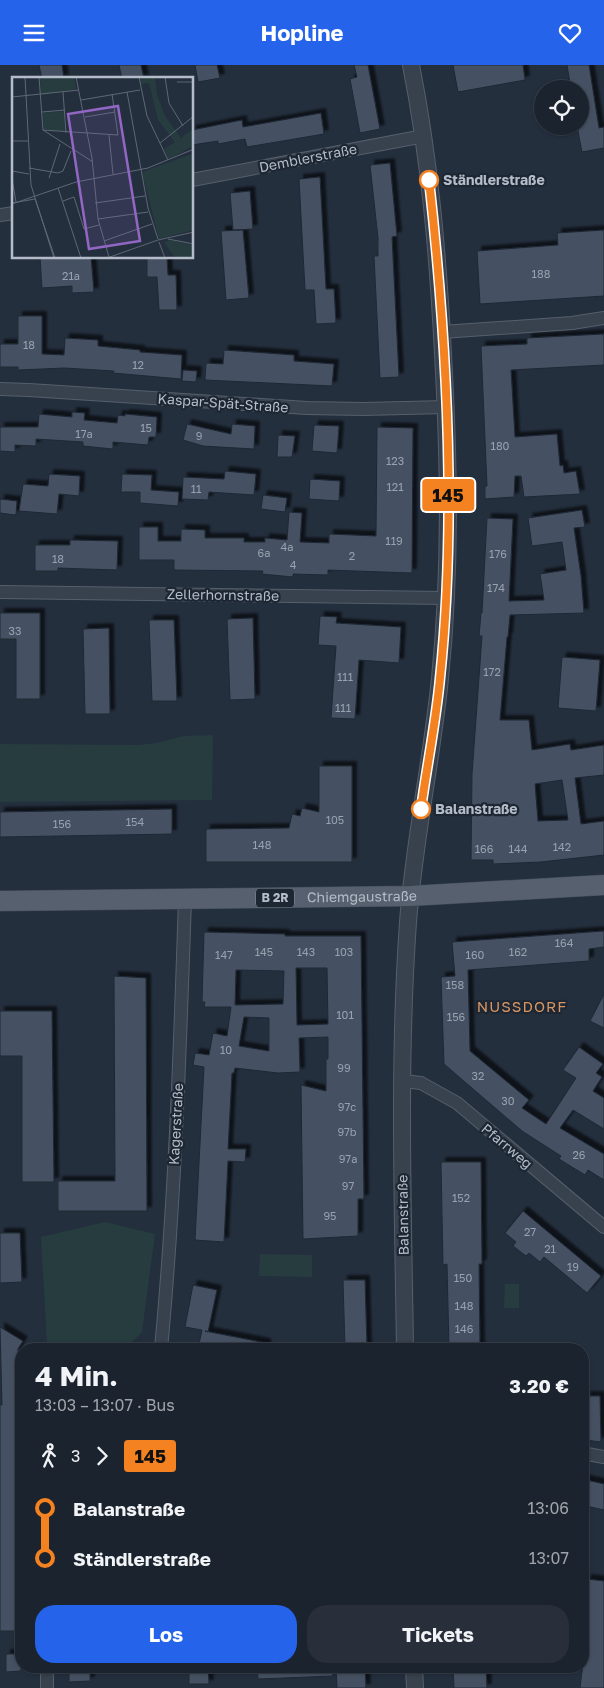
<!DOCTYPE html>
<html lang="de">
<head>
<meta charset="utf-8">
<style>
	body { margin:0; font-family:"Golos Text",sans-serif; background:#282f3a; color:#f1f3f6; height:100vh; display:flex; flex-direction:column; font-size:19px; white-space:nowrap }
	* { box-sizing:border-box; margin:0 }
	p { font-size:16px; color:#a0a4aa }
	.icon { flex:none; width:28px; height:28px; fill:none; stroke:currentColor; stroke-width:2; stroke-linecap:round; stroke-linejoin:round }
	.map { position:relative; flex:1; overflow:hidden }
	.details { position:absolute; left:15px; top:1278px; width:574px; height:330px; display:flex; flex-direction:column; background:#1b232e; border-radius:20px; box-shadow:0 1px 4px #0004,0 0 0 1px #39404a }
	.details>* { flex:none }
	.badge { padding:0 10px; border-radius:4px; font-size:18px; line-height:32px }
	.controls { position:absolute; left:534px; top:15px; display:grid; gap:10px }
	.controls a { display:grid; place-items:center; width:55px; height:55px; border-radius:50%; background:#1b232e; box-shadow:0 1px 4px #0004,0 0 0 1px #39404a; font-size:25px }
	.map>.badge { position:absolute; translate:-50% -50%; box-shadow:0 0 0 2px #fff }
	.legs { display:flex; align-items:center; gap:8px; height:55px; padding:0 20px; font-size:16px }
	.legs p { margin-inline-start:auto }
	.headline { display:flex; align-items:center; justify-content:space-between; height:85px; padding:0 20px }
	h1 { font-size:28px; font-weight:700; line-height:38px }
	.cta { display:flex; gap:10px; margin-top:auto; padding:10px 20px }
	.cta a { flex:1; height:58px; border-radius:20px; background:#2563eb; color:#fff; font-size:20px; font-weight:700; line-height:58px; text-align:center }
	.cta a+a { background:#282f3a; color:#f1f3f6 }
	ul { padding:0 20px; list-style:none }
	li { display:flex; align-items:center; gap:18px; height:50px; font-size:19px }
	li i { display:grid; place-items:center; width:8px; height:100%; margin:0 6px; background:currentColor }
	li i::after { content:''; width:12px; height:12px; margin:-6px; border:4px solid; border-radius:50%; background:#1b232e }
	li p { margin-inline-start:auto }
	li:first-child i { background:linear-gradient(#0000 50%,currentColor 0) }
	li:last-child i { background:linear-gradient(currentColor 50%,#0000 0) }
	header { display:flex; justify-content:space-between; align-items:center; height:65px; padding:0 20px; background:#2563eb; color:#fff; font-size:22px; font-weight:700 }
	.map>svg:first-child { display:block }
	.green { fill:#263c3f }
	.building { fill:#455162; stroke:#1f2835; fill-rule:evenodd; filter:url(#shadow) }
	.lines { fill:none; stroke-linecap:round; stroke-linejoin:round }
	.minor-casing { stroke:#565f6c; stroke-width:14 }
	.tertiary-casing { stroke:#565f6c; stroke-width:18 }
	.primary-casing { stroke:#414a57; stroke-width:21 }
	.minor { stroke:#38414e; stroke-width:12 }
	.tertiary { stroke:#38414e; stroke-width:16 }
	.primary { stroke:#56606e; stroke-width:20 }
	.line-1-casing { stroke:#fff; stroke-width:11 }
	.line-1 { stroke:#f58220; stroke-width:8 }
	.stop-1-dot { fill:#fff; stroke:#f58220; stroke-width:2.5 }
	.labels { text-anchor:middle; stroke-width:4.5; stroke-linejoin:round; paint-order:stroke }
	.number-label { font-size:11px; fill:#98a1af }
	.shield { fill:#1d2633; stroke:#878f9c; stroke-width:1 }
	.shield-label { font-size:12px; font-weight:bold; fill:#b4bcc9 }
	.street-label { font-size:14px; fill:#b4bcc9; stroke:#1d2633 }
	.stop-label { font-size:14px; font-weight:bold; fill:#b4bcc9; stroke:#1d2633; text-anchor:start }
	.neighbourhood-label { font-size:15px; letter-spacing:1px; fill:#d59563; stroke:#1d2633 }
	.inset-road { fill:none; stroke:#5e6776; stroke-width:1 }
	.view { fill:#9266c3; fill-opacity:0.15; stroke:#9266c3; stroke-width:2.5 }
	.inset-edge { fill:none; stroke:#b4bcc9; stroke-width:2.5 }
</style>
</head>
<body>
<header><svg class="icon" aria-label="menu" viewBox="0 0 24 24"><path d="M4 6h16M4 12h16M4 18h16"/></svg>Hopline<svg class="icon" aria-label="heart" viewBox="0 0 24 24"><path d="M12 20l-8-8c-3-5 5-10 8-4 3-6 11-1 8 4z"/></svg></header>
<div class="map">
<svg width="604" height="1623" viewBox="0 0 604 1623">
	<defs>
		<filter id="shadow"><feDropShadow dx="4.5" dy="-4.5" stdDeviation="1" flood-color="#0009"/></filter>
	</defs>
	<rect width="100%" height="100%" fill="#242f3e"/>
	<path class="green" d="M213 670 212 735 0 737V679L138 680 157 678 184 671Z
		M105 1157 155 1169 142 1267 130 1279 47 1278 41 1172Z
		M260 1189 312 1190V1212L259 1211Z
		M505 1219H519V1243H504Z"/>
	<path class="building" d="M39 0H62L64 14H42Z
		M119 0H141L144 14H122Z
		M195 0H217L220 13 198 17Z
		M354 0H368L380 64 360 68 350 14 357 12Z
		M453 0H523L525 15 458 27Z
		M567 0H589L599 63 604 62V83L582 87 577 61H580V24H571Z
		M321 48 324 69 247 82 245 74 218 79V76L192 80V65L242 55 243 62Z
		M390 98 397 171 392 172 399 312 380 313 374 191H378V173L370 100Z
		M320 112 326 224H334L336 258 316 259 314 225H305L299 114Z
		M250 126 253 164 233 165 230 128Z
		M243 165 249 233 226 235 221 166Z
		M604 165V231L480 239 477 186 558 180 557 168Z
		M40 192H91L94 227 72 228V221L42 223Z
		M147 192H167L168 210H176L177 245H159L157 212H147Z
		M18 251H42V289L64 290 65 273 98 275V281L140 285V287L182 290 181 314 113 308 114 306 64 303 18 305V302H0V279H18Z
		M604 269V300L511 305 515 372 557 369 560 401 563 400 564 408 576 406 580 429 524 432 521 411H515L514 432 485 434V421H487L481 281 527 279V273Z
		M224 285 294 290V296L334 299 332 321 205 315 206 298 223 299Z
		M183 305 197 306 196 317 182 316Z
		M72 347 85 348 84 355 117 358 118 350 125 351V349L157 352 156 372H149L148 380 113 377V384L83 381V377L36 374V381L15 380V387L0 386V362H38L39 349 72 352Z
		M187 359 231 369 232 359 255 361 254 384 203 381 183 375Z
		M314 360 339 361 337 388 312 386Z
		M377 362 413 363 412 508 328 505V510L293 509V512L262 509 263 506 174 505V495H139V462H158V476H181V464L205 465V473H244V477H265V473L287 475 289 447 302 448 300 477 329 478V469L376 471Z
		M278 370 295 371 292 392H277Z
		M225 406 256 409 254 430 209 427 208 435 182 434 183 412 224 414Z
		M49 409 80 411 79 431 59 429 57 449 19 446 23 419 48 421Z
		M122 409 152 410 151 425 179 427 178 441 140 438V427H121Z
		M310 414 340 416 339 436 309 434Z
		M263 430 287 433 285 447 261 444Z
		M0 434 17 436 16 450 0 448Z
		M582 445 585 462 574 463 581 511 584 548 510 550 508 572H507L500 655H529L532 685 570 679 571 685 604 680V710L575 713 581 759 604 756V790L541 797 493 799V795H471L472 709 482 571H479L481 548H482L487 453 513 454 509 536 544 535 540 509 566 505 562 477 532 481 528 453ZM562 715 568 755 538 756 535 719Z
		M70 475 118 476 117 505 58 503V506H35V480H70Z
		M0 548H40V634H16V574H0Z
		M320 551 337 552 336 558 401 562 399 598 359 595 355 654 331 653 336 581 318 580Z
		M253 553 255 634 230 635 227 554Z
		M149 555H174L177 636H152Z
		M109 563 110 649H85L83 564Z
		M562 592 600 595 596 646 558 643Z
		M319 701H352V797H206V764L289 763 292 749 300 751 302 743 319 747Z
		M172 744V769L0 772V747Z
		M604 866V882L589 884V896L468 905 470 986 529 1035 522 1043 546 1059 576 1013 563 1005 579 982 603 999 596 1008 602 1012 593 1026 604 1033V1064L573 1045 560 1063 604 1089V1115L588 1105 585 1110 559 1094 561 1091 522 1066 444 999 441 912 455 911 452 877Z
		M204 867 285 869V871H361L364 1134H358V1171L303 1174 301 1020 326 1026V994H328V972L299 973 300 1007 278 1008 235 1003 234 1008H232L228 1084H246L245 1097 228 1096 224 1177 195 1175 204 1002 193 1000 195 988 209 990 213 968 227 971 231 942H204L205 937H202ZM296 903H327L328 959 297 960ZM236 905 284 906 283 939 235 940ZM244 952 269 953V986L239 981Z
		M114 911 146 913 147 1146H58V1116H115Z
		M604 929V963L590 956Z
		M0 946H52L54 1117H22V991H0Z
		M441 1097H481L482 1199H479L480 1283 449 1284 447 1199 443 1200Z
		M523 1146 601 1211 587 1228 544 1192 540 1197 529 1188 526 1191 513 1181 516 1177 505 1168Z
		M0 1168H20L22 1217 0 1218Z
		M343 1215H365L367 1284H345Z
		M193 1220 217 1225 208 1267 205 1266 266 1278V1284H198L202 1265 185 1262Z
		M0 1262 23 1276 18 1284V1299H21V1566H0V1340H2Z
		M586 1331H600L601 1377 586 1375Z
		M582 1414 604 1419V1445L582 1440Z
		M587 1514 604 1516V1623H580L588 1557 583 1556Z
		M6 1589H21V1606L6 1607Z
		M69 1601H90V1616L69 1617Z
		M189 1601H208L209 1619H189Z
		M257 1601H332L333 1611 258 1614Z
		M336 1601H365L366 1623H337Z
		M453 1601H486L487 1623H454Z"/>
	<g class="lines">
		<defs>
			<path id="minor" d="M192 115 424 71
				M0 150 14 148
				M442 267 572 258 604 253
				M0 324 29 325 307 343 363 344 446 342
				M0 527 446 533
				M403 1016 421 1018 457 1038 604 1162
				M161 1284C175 1134 180 984 185 834
				M582 1388 604 1392
				M47 1601V1623"/>
			<path id="tertiary" d="M405 1284C403 1142 398 999 408 857 414 775 432 694 440 613 451 505 449 397 443 289 438 192 430 96 411 0
				M414 1601 415 1623"/>
			<g id="primary">
				<path id="s1" d="M0 836 410 831 604 820"/>
			</g>
		</defs>
		<use href="#minor" class="minor-casing"/>
		<use href="#tertiary" class="tertiary-casing"/>
		<use href="#primary" class="primary-casing"/>
		<use href="#minor" class="minor"/>
		<use href="#tertiary" class="tertiary"/>
		<use href="#primary" class="primary"/>
	</g>
	<g class="lines">
		<defs>
			<path id="line-1" d="M421 744C427 700 436 657 440 613 457 451 447 276 429 115"/>
		</defs>
		<use href="#line-1" class="line-1-casing"/>
		<use href="#line-1" class="line-1"/>
	</g>
	<g class="stop-1-dot">
		<circle cx="429" cy="115" r="9"/>
		<circle cx="421" cy="744" r="9"/>
	</g>
	<g class="labels">
		<g class="number-label">
			<text x="541" y="213">188</text>
			<text x="71" y="215">21a</text>
			<text x="29" y="284">18</text>
			<text x="138" y="304">12</text>
			<text x="146" y="367">15</text>
			<text x="84" y="373">17a</text>
			<text x="199" y="375">9</text>
			<text x="500" y="385">180</text>
			<text x="395" y="400">123</text>
			<text x="395" y="426">121</text>
			<text x="196" y="428">11</text>
			<text x="394" y="480">119</text>
			<text x="287" y="486">4a</text>
			<text x="264" y="492">6a</text>
			<text x="498" y="493">176</text>
			<text x="352" y="495">2</text>
			<text x="58" y="498">18</text>
			<text x="293" y="504">4</text>
			<text x="496" y="527">174</text>
			<text x="15" y="570">33</text>
			<text x="492" y="611">172</text>
			<text x="345" y="616">111</text>
			<text x="343" y="647">111</text>
			<text x="335" y="759">105</text>
			<text x="135" y="761">154</text>
			<text x="62" y="763">156</text>
			<text x="262" y="784">148</text>
			<text x="562" y="786">142</text>
			<text x="484" y="788">166</text>
			<text x="518" y="788">144</text>
			<text x="564" y="882">164</text>
			<text x="264" y="891">145</text>
			<text x="306" y="891">143</text>
			<text x="344" y="891">103</text>
			<text x="518" y="891">162</text>
			<text x="224" y="894">147</text>
			<text x="475" y="894">160</text>
			<text x="455" y="924">158</text>
			<text x="345" y="954">101</text>
			<text x="456" y="956">156</text>
			<text x="226" y="989">10</text>
			<text x="344" y="1007">99</text>
			<text x="478" y="1015">32</text>
			<text x="508" y="1040">30</text>
			<text x="347" y="1046">97c</text>
			<text x="347" y="1071">97b</text>
			<text x="579" y="1094">26</text>
			<text x="348" y="1098">97a</text>
			<text x="348" y="1125">97</text>
			<text x="461" y="1137">152</text>
			<text x="330" y="1155">95</text>
			<text x="530" y="1171">27</text>
			<text x="550" y="1188">21</text>
			<text x="573" y="1206">19</text>
			<text x="463" y="1217">150</text>
			<text x="464" y="1245">148</text>
			<text x="464" y="1268">146</text>
		</g>
		<rect class="shield" x="256" y="823.5" width="38" height="19" rx="4"/>
		<g class="shield-label">
			<text x="275" y="837">B 2R</text>
		</g>
		<g class="street-label">
			<text transform="translate(308 93) rotate(-11)" y="5">Demblerstraße</text>
			<text transform="translate(223 338) rotate(4)" y="5">Kaspar-Spät-Straße</text>
			<text transform="translate(223 530) rotate(1)" y="5">Zellerhornstraße</text>
			<text dy="5" stroke="none"><textPath href="#s1" startOffset="362">Chiemgaustraße</textPath></text>
			<text transform="translate(176 1059) rotate(-87)" y="5">Kagerstraße</text>
			<text transform="translate(507 1081) rotate(40)" y="5">Pfarrweg</text>
			<text transform="translate(403 1150) rotate(-91)" y="5">Balanstraße</text>
		</g>
		<g class="stop-label">
			<text x="443" y="120">Ständlerstraße</text>
			<text x="435" y="749">Balanstraße</text>
		</g>
		<g class="neighbourhood-label">
			<text x="522" y="947">NUSSDORF</text>
		</g>
	</g>
	<g transform="translate(12 12)">
		<rect width="181" height="181" fill="#242f3e"/>
		<path d="M28 0H62L64 12 29 18ZM128 0H143L145 18 153 39 169 61 181 52V69L157 82 152 72 163 65 146 43 137 6 129 7ZM52 34 53 55 32 52 31 36ZM180 77 181 153 147 162 130 95ZM159 163 181 168V181H163L152 165Z" fill="#263c3f"/>
		<path class="inset-road" d="M13 0 19 108 42 181M27 0 31 53M64 0 80 81 86 142 97 180M127 0 135 39 156 83M153 0 157 26 171 49M165 5H182M51 15 54 56M115 15 136 131 146 162M0 20 67 13M69 23 128 13M30 35 53 33M73 40 103 35M31 53 106 58 100 17M31 53 81 85M97 58 101 97M0 64H16M148 66 182 39M17 91 46 96 51 94 59 74M0 94 17 97M37 101 48 67M0 102 4 125M46 111 69 181M51 124 62 120 72 152 87 148M0 126 23 122 43 181M83 126 133 119M0 127 64 105 136 91 182 72M86 142 136 135M156 162 182 167M146 163 182 155M92 164 140 147M147 165 153 181M95 181 146 163"/>
		<path class="view" d="M106 29 128 164 77 172 56 37Z"/>
		<rect width="181" height="181" class="inset-edge"/>
	</g>
</svg>
<div class="controls">
<a><svg class="icon" aria-label="locate" viewBox="0 0 24 24"><circle cx="12" cy="12" r="6"/><path d="M12 2v4M12 18v4M2 12h4M18 12h4"/></svg></a>
</div>
<b class="badge" style="left:448px;top:430px;background:#f58220;color:#111">145</b>
<section class="details">
<div class="headline"><div><h1>4 Min.</h1><p>13:03 – 13:07 · Bus</p></div><b>3.20 €</b></div>
<div class="legs"><svg class="icon" aria-label="walk" viewBox="0 0 24 24"><circle cx="13" cy="4" r="2"/><path d="M13 8l-2 6 4 7M11 14l-3 7M7 12l3-4h3l4 4"/></svg>3<svg class="icon" aria-label="forward" viewBox="0 0 24 24"><path d="M9 5l7 7-7 7"/></svg><b class="badge" style="background:#f58220;color:#111">145</b></div>
<ul>
<li><i style="color:#f58220"></i><b>Balanstraße</b><p>13:06</p></li>
<li><i style="color:#f58220"></i><b>Ständlerstraße</b><p>13:07</p></li>
</ul>
<div class="cta"><a>Los</a><a>Tickets</a></div>
</section>
</div>
</body>
</html>
